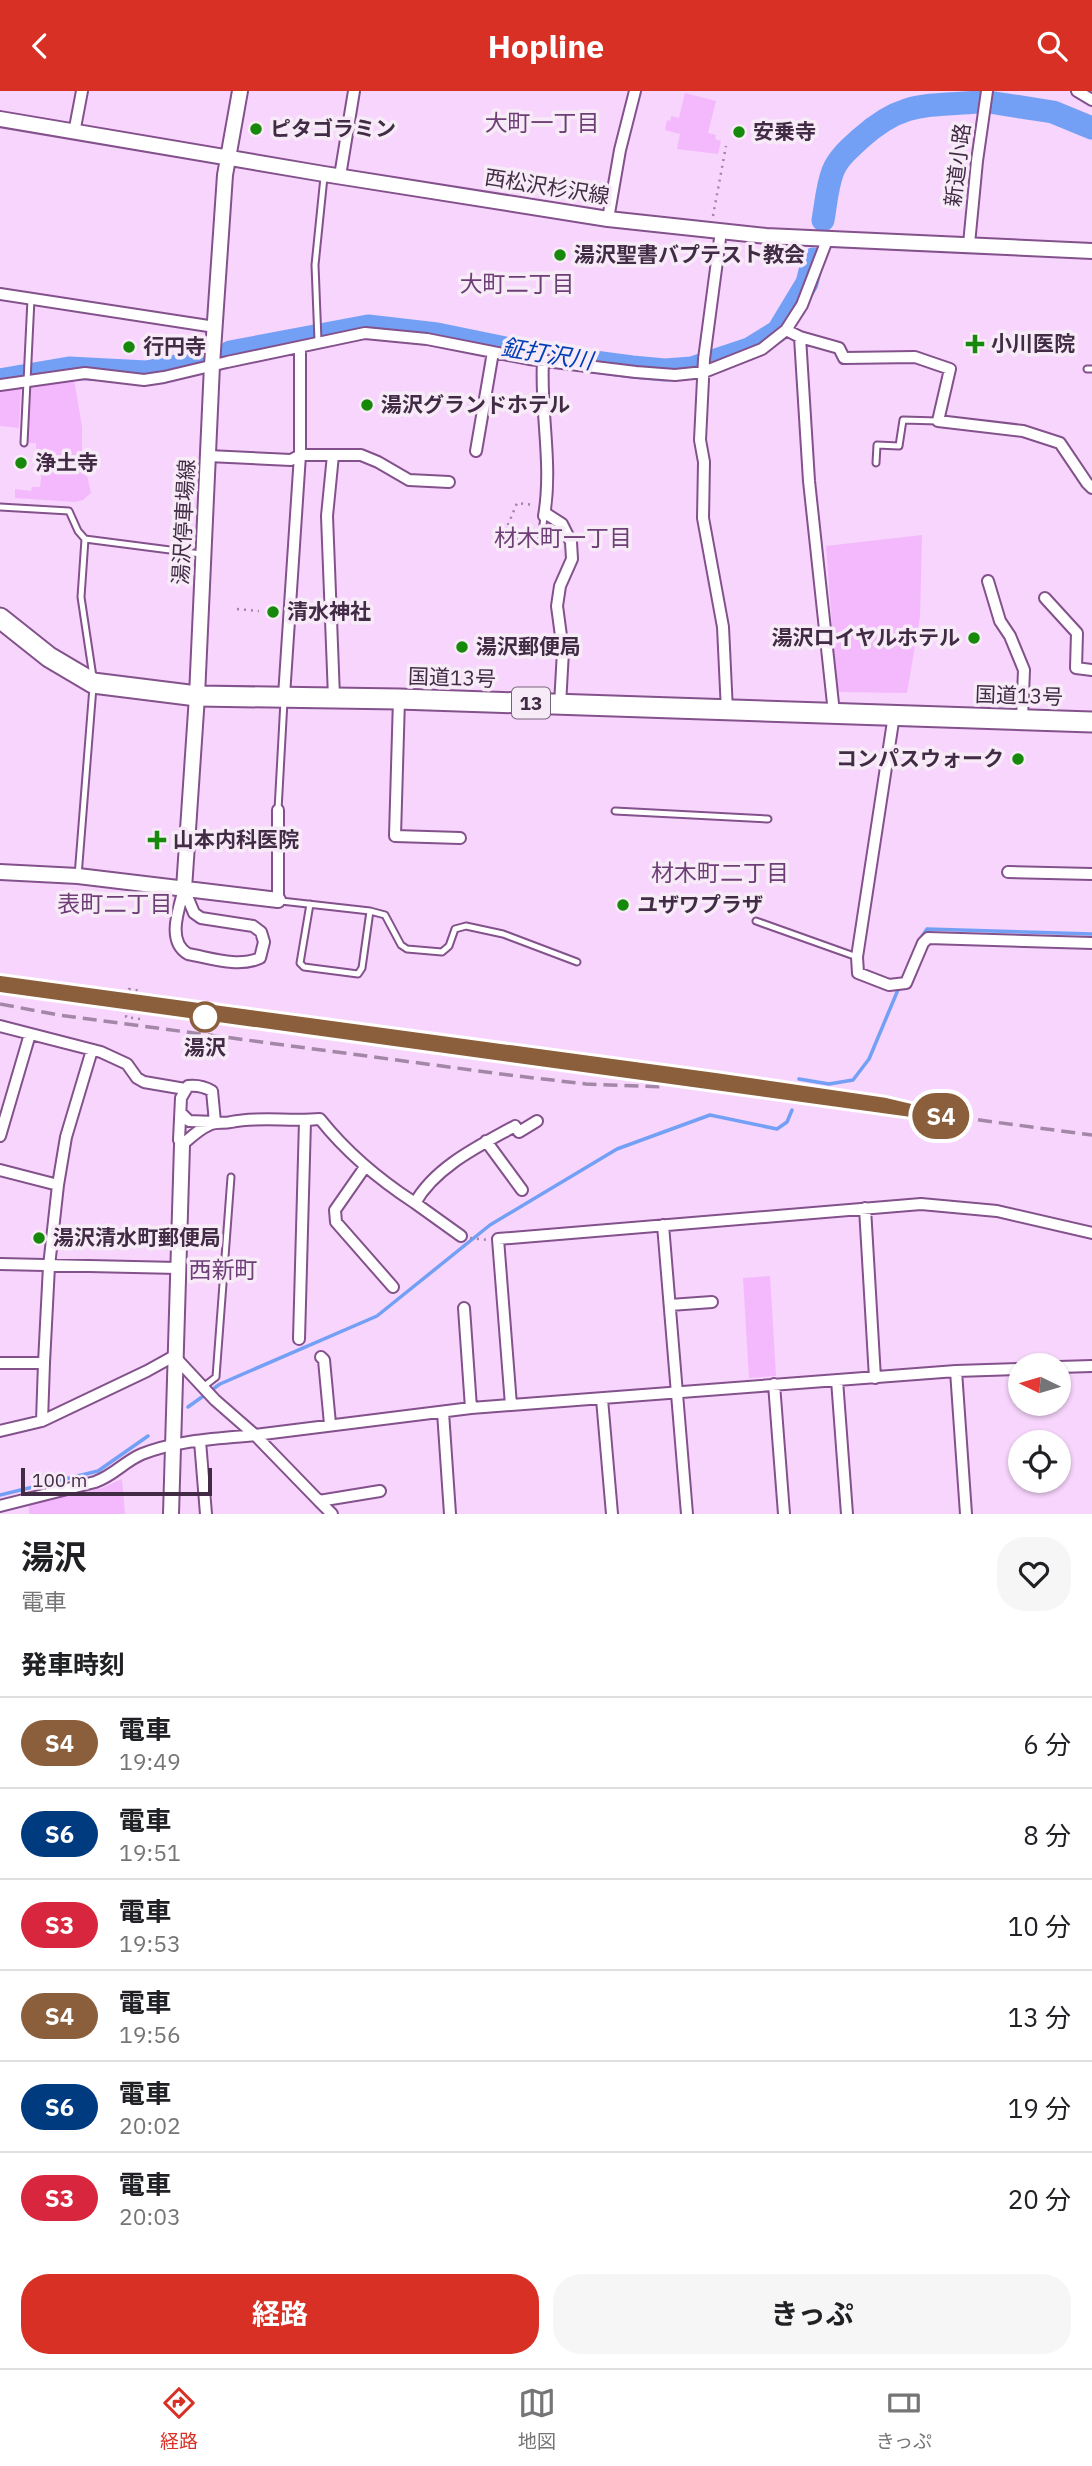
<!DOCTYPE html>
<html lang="ja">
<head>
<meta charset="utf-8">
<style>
	body { margin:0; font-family:"IBM Plex Sans","Noto Sans JP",sans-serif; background:#f6f6f6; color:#202124; height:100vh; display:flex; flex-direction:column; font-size:26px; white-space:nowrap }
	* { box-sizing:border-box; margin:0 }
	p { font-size:23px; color:#757577 }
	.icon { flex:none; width:38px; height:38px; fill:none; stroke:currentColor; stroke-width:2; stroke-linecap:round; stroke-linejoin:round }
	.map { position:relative; height:1423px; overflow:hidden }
	.side { display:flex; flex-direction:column; background:#fff; flex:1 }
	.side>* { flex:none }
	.badge { padding:0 14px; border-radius:23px; font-size:24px; line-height:46px }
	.needle { width:46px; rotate:275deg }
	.fabs { position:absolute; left:1008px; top:1262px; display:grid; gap:14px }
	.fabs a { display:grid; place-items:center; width:63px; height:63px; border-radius:50%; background:#fff; box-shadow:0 2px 5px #0004; font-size:35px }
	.scale { position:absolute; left:21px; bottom:18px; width:191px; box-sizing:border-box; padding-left:7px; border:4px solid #422c45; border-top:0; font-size:19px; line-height:24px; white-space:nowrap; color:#422c45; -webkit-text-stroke:5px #f7ebf8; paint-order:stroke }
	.map>.badge { position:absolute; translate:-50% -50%; box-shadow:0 0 0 4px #fff }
	h2 { padding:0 21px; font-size:26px; line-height:63px }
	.round { display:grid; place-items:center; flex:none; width:74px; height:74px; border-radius:28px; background:#f6f6f6 }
	.head { display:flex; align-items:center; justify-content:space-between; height:119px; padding:0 21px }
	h1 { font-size:33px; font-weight:700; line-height:52px }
	.primary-button { display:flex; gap:14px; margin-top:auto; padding:14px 21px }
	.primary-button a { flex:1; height:80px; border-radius:28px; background:#d93025; color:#fff; font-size:28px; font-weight:700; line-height:80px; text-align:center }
	.primary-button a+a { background:#f6f6f6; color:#202124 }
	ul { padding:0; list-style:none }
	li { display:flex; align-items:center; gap:21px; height:91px; padding:0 21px; border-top:2px solid #e0e0e0 }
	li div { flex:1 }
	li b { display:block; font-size:26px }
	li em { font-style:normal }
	li .badge { min-width:77px; font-weight:700; text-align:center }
	header { display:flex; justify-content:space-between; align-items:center; height:91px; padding:0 21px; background:#d93025; color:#fff; font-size:32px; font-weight:700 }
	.tabs { display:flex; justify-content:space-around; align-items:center; height:98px; border-top:2px solid #e0e0e0; background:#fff; font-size:19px; color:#757577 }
	.tabs a { display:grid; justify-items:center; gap:4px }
	.tabs .on { color:#d93025 }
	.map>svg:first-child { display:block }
	.green { fill:#f3b9fc }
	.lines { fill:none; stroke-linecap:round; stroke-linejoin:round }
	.stream { stroke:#73a0f5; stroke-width:3.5 }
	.river { stroke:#73a0f5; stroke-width:23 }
	.lane-casing { stroke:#83518b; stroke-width:9 }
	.street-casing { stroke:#83518b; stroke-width:14 }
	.secondary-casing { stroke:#83518b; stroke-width:18 }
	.highway-casing { stroke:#83518b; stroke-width:23 }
	.path { stroke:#a185a5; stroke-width:2.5; stroke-dasharray:2 5; stroke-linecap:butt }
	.lane { stroke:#fff; stroke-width:5 }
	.street { stroke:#fff; stroke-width:10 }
	.secondary { stroke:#fff; stroke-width:14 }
	.highway { stroke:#fff; stroke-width:19 }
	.rail { stroke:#a387a7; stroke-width:3.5; stroke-dasharray:14 7; stroke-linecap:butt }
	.path-bridge { stroke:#a185a5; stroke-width:2.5; stroke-dasharray:2 5; stroke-linecap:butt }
	.line-casing { stroke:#fff; stroke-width:16 }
	.line { stroke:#8b5e3c; stroke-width:10 }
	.poi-dot { fill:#17890a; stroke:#f7ebf8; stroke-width:2.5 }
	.stop-dot { fill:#fff; stroke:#8b5e3c; stroke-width:3.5 }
	.labels { text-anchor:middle; stroke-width:7; stroke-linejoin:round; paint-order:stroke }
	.shield { fill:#f7ebf8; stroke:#78657b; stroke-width:2 }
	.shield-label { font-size:19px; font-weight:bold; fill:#422c45 }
	.poi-label { font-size:21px; font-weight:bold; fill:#422c45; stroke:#f7ebf8; text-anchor:start }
	.street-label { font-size:21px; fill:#422c45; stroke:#f7ebf8 }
	.stop-label { font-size:21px; font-weight:bold; fill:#422c45; stroke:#f7ebf8 }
	.neighbourhood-label { font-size:23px; fill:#6e3e76; stroke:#f7ebf8 }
	.water-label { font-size:23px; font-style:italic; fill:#003eb7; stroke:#f7ebf8 }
</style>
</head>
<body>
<header><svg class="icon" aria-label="back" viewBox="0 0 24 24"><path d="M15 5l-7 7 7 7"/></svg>Hopline<svg class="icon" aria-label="search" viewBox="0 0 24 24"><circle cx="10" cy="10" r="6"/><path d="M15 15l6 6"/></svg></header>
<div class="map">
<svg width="1092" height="1423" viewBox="0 0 1092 1423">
	<rect width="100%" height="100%" fill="#f7d5fc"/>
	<path class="green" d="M685 2 716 10 708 42 716 44 715 48 721 50 718 63 677 58 680 43 665 39 667 29 670 30 671 25 679 27Z
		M74 288 82 336V362L91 402 83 409 75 411 15 407V398L31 400 32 396H40L44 364H36V352H28V294Z
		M21 294 19 337 0 335V299Z
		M922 444 920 526 907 602 837 601 826 455Z
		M770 1185 776 1285 749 1287 743 1187Z
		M122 1388 125 1423H29V1412L102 1397Z"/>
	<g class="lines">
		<path class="stream" d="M918 851 927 838 1092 843
			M799 988 829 993 853 989 869 968 900 894
			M188 1316 220 1293 377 1225 490 1134 617 1058 710 1024 777 1038 787 1031 792 1019
			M0 1404 98 1380 148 1345"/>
		<path class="river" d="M995 12 1053 21 1092 37
			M823 129C826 113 827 95 833 80 838 67 850 57 861 47 902 10 926 15 978 11
			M230 261 368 235 437 243 534 263 632 276 665 279 692 277 749 258 778 240 807 192 813 168
			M0 289 69 277 146 281 196 271"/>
		<defs>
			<path id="lane" d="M318 250 315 174 324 86
				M1087 278H1092
				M24 352 31 208
				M876 372 877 354 899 355 903 329 938 330
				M0 416 69 420 78 440 85 448
				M541 452 544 425
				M93 586 81 506 85 448 201 463
				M278 719 284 610
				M615 720 768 728
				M78 785 93 596
				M281 810 370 820 385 824 401 854 407 858 442 861 449 855 455 838 466 835 503 843 577 871
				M310 813 300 872 304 876 358 883 362 877 370 820
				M756 830 857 866
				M203 1296 216 1286 231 1086"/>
			<path id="street" d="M1077 0 1092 9
				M74 42 82 0
				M340 85 354 0
				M608 128 620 59 635 0
				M721 140 704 268 700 349 704 371 703 427 723 536 727 620
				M969 153 977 70 987 0
				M0 203 215 236
				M786 239 800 246 839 257 844 267 915 266 950 278 938 330 1023 340 1060 352 1087 392 1092 397
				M800 246 809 390 834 622
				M300 257V364H333L327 425 334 606
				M543 270C540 322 553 372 544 425
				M0 294 85 282 144 289 164 286 227 271 365 242 427 248 529 268 636 281 675 284 704 281 762 258 786 239 802 214 827 149
				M476 360 493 261
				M333 364H361L378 371 409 389 449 391
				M208 365 291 369 300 364
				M545 422 562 433 571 451 572 468 560 495 557 515 563 560 560 614
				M988 490 1000 530 1010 545 1024 579 1022 628
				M1045 507 1077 542 1076 577 1092 579
				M284 605 300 364
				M399 608 395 745 460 747
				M894 624 857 866 858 882 889 894 906 892 923 852 928 847 1092 852
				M278 719V809
				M1008 781 1092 783
				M184 798 194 822 201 827 253 835 261 841 264 851 260 867C238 877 211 867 188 863 166 850 179 818 184 798Z
				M0 935 101 961 127 973 137 987 144 991 185 998
				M181 1022 189 1030 215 1031 212 1000C205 996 196 994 188 995L181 1007 179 1049 182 1054C190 1047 199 1038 209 1034 216 1030 223 1033 231 1031 260 1025 290 1031 320 1028 347 1062 378 1088 415 1112 435 1076 479 1055 515 1035L519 1041 537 1030
				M0 1045 30 943
				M486 1050 522 1099
				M365 1076 335 1119 336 1131 393 1196
				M0 1079 58 1094 49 1175 44 1272
				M58 1094 66 1046 92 959
				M415 1112 461 1145
				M865 1117 875 1287
				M663 1134 687 1423
				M0 1173 178 1177
				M670 1214 712 1211
				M464 1217 471 1317
				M299 1248 305 1030
				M321 1266 324 1269 330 1333
				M0 1272H44L42 1330 0 1340
				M1059 1276 1092 1275
				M956 1280 966 1423
				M837 1289 847 1423
				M774 1293 784 1423
				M602 1308 612 1423
				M511 1314 498 1148 921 1113 997 1120 1092 1142
				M443 1321 450 1423
				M42 1330 147 1280 174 1265 215 1309 255 1344 471 1317 956 1280 1020 1278
				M200 1350 206 1423
				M319 1410 332 1423
				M0 1415 95 1391C113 1385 125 1370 142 1363 177 1349 217 1348 255 1344L319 1410 380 1400"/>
			<path id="secondary" d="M0 28 324 83 608 128 766 145 1092 160
				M0 781 78 785 278 809
				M184 798 197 605 212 274 225 84 240 0
				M171 1423 182 1054"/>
			<path id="highway" d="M0 527 49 566 93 592 197 605 399 608 1092 631"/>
		</defs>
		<use href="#lane" class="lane-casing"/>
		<use href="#street" class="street-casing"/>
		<use href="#secondary" class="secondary-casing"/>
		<use href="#highway" class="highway-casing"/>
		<path class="path" d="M713 125 726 55
			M518 448 503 446 517 412 535 414
			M237 518 259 520
			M470 1147 488 1149"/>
		<use href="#lane" class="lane"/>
		<use href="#street" class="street"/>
		<use href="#secondary" class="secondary"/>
		<use href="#highway" class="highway"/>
		<path class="rail" d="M0 896 182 923 1092 1044
			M0 913 59 924 509 984 586 993 664 996"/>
		<path class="path-bridge" d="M140 928 126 926 129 898 142 900"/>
	</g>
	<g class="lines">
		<defs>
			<path id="line" d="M0 890 715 987 886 1012 941 1025 0 896"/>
		</defs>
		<use href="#line" class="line-casing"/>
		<use href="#line" class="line"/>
	</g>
	<g class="poi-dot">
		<circle cx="256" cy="38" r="7"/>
		<circle cx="739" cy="41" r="7"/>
		<circle cx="560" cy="164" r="7"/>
		<path d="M971.5 242.5h7v7h7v7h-7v7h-7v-7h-7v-7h7z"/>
		<circle cx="129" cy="256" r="7"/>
		<circle cx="367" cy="314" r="7"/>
		<circle cx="21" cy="372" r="7"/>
		<circle cx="273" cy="521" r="7"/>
		<circle cx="974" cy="547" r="7"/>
		<circle cx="462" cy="556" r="7"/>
		<circle cx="1018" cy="668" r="7"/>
		<path d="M153.5 738.5h7v7h7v7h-7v7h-7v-7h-7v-7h7z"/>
		<circle cx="623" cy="814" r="7"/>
		<circle cx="39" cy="1147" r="7"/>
	</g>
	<circle class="stop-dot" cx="205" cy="926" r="14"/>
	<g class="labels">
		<rect class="shield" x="512" y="596.5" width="38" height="31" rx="5"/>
		<g class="shield-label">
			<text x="531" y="619">13</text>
		</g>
		<g class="poi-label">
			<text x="270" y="45">ピタゴラミン</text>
			<text x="753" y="48">安乗寺</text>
			<text x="574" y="171">湯沢聖書バプテスト教会</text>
			<text x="991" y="260">小川医院</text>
			<text x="143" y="263">行円寺</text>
			<text x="381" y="321">湯沢グランドホテル</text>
			<text x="35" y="379">浄土寺</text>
			<text x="287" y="528">清水神社</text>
			<text x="960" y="554" text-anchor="end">湯沢ロイヤルホテル</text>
			<text x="476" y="563">湯沢郵便局</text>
			<text x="1004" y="675" text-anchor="end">コンパスウォーク</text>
			<text x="173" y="756">山本内科医院</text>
			<text x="637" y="821">ユザワプラザ</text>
			<text x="53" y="1154">湯沢清水町郵便局</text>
		</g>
		<g class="street-label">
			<text transform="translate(958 74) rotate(-83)" y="7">新道小路</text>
			<text transform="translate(547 96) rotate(9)" y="7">西松沢杉沢線</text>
			<text transform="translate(184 431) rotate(-87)" y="7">湯沢停車場線</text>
			<text transform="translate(452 587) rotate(2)" y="7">国道13号</text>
			<text transform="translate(1019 605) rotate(2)" y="7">国道13号</text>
		</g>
		<g class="stop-label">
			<text x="205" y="964">湯沢</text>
		</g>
		<g class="neighbourhood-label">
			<text x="542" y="40">大町一丁目</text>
			<text x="517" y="201">大町二丁目</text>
			<text x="563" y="455">材木町一丁目</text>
			<text x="720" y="790">材木町二丁目</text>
			<text x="115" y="821">表町二丁目</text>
			<text x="223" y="1187">西新町</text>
		</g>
		<g class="water-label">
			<text transform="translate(547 263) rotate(9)" y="8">鉦打沢川</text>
		</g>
	</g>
</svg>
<div class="fabs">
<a><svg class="needle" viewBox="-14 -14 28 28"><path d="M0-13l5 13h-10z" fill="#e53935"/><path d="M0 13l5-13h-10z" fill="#757577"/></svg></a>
<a><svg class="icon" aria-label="locate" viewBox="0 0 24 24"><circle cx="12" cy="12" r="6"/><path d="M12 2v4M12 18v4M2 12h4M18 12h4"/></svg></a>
</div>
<div class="scale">100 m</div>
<b class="badge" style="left:941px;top:1025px;background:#8b5e3c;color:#fff">S4</b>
</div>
<section class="side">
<div class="head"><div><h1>湯沢</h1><p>電車</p></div><a class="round"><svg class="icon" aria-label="heart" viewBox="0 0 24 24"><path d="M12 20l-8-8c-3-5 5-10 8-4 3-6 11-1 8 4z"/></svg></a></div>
<h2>発車時刻</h2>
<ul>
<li><span class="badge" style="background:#8b5e3c;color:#fff">S4</span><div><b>電車</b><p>19:49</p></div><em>6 分</em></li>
<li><span class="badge" style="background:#003b80;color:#fff">S6</span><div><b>電車</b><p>19:51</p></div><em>8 分</em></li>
<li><span class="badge" style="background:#d7263d;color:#fff">S3</span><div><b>電車</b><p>19:53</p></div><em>10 分</em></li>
<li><span class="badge" style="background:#8b5e3c;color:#fff">S4</span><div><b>電車</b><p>19:56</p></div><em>13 分</em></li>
<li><span class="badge" style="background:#003b80;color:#fff">S6</span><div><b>電車</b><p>20:02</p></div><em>19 分</em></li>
<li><span class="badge" style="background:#d7263d;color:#fff">S3</span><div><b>電車</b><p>20:03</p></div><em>20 分</em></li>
</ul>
<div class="primary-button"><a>経路</a><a>きっぷ</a></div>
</section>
<nav class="tabs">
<a class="on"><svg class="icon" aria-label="directions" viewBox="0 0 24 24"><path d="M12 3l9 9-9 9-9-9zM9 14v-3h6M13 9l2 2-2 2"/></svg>経路</a>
<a><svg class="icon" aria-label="map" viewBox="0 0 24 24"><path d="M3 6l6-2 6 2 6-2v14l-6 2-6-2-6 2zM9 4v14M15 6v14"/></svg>地図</a>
<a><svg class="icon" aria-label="tickets" viewBox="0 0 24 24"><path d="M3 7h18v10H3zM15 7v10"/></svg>きっぷ</a>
</nav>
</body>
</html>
